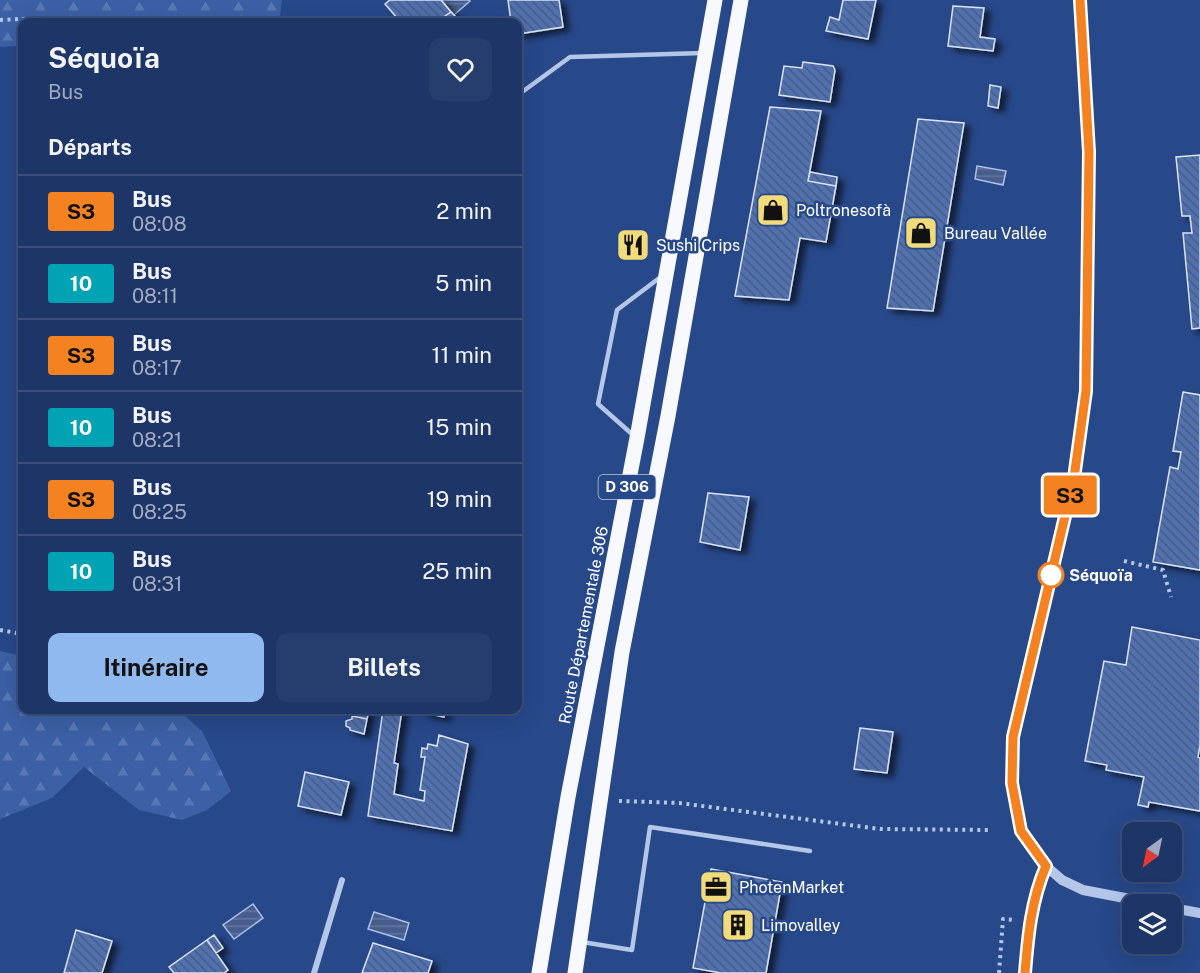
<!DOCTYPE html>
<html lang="fr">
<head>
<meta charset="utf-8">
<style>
	body { margin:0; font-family:"Public Sans",sans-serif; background:#253e6d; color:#f1f3f6; height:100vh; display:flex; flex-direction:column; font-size:22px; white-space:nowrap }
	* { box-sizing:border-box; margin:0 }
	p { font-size:20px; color:#a0abc0 }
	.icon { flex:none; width:33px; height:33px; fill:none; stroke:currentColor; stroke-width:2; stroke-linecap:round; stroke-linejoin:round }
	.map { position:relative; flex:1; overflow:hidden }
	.details { position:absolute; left:18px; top:18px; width:504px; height:696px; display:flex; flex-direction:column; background:#1d3667; border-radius:12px; box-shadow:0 6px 24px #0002,0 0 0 2px #3b507b }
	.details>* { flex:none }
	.badge { padding:0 12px; border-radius:4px; font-size:21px; line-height:39px }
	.needle { width:39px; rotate:213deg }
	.buttons { position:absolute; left:1122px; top:822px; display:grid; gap:12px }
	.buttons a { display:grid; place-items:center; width:60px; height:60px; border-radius:12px; background:#1d3667; box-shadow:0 6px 24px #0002,0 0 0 2px #3b507b; font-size:30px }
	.map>.badge { position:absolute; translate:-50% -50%; box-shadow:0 0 0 3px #fff }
	h2 { padding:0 30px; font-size:22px; line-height:54px }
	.round { display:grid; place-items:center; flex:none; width:63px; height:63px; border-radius:12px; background:#253e6d }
	.overview { display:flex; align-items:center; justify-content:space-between; height:102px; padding:0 30px }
	h1 { font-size:28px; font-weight:700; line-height:45px }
	.cta { display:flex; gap:12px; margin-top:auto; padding:12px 30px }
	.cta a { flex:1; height:69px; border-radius:12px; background:#90b9f0; color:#111; font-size:24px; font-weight:700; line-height:69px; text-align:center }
	.cta a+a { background:#253e6d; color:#f1f3f6 }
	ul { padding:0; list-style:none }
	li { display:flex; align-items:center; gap:18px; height:72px; padding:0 30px; border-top:2px solid #3b507b }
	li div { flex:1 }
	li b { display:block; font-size:22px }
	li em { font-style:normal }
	li .badge { min-width:66px; font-weight:700; text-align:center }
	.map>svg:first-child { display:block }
	.forest { fill:url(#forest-firs) }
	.water { fill:url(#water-rules); stroke:#a9c0ea; stroke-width:1.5 }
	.building { fill:url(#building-back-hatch); stroke:#d8e3f7; stroke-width:1.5; filter:url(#shadow) }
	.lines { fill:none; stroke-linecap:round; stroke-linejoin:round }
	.path { stroke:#b4c7e9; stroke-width:4; stroke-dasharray:3 4.5; stroke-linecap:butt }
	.service { stroke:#b4c7e9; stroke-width:4.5 }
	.minor { stroke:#b4c7e9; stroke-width:6 }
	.tertiary { stroke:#b4c7e9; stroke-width:10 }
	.primary { stroke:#f7f9fe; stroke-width:15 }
	.line-casing { stroke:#fff; stroke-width:14 }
	.line { stroke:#f58220; stroke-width:9 }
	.stop-dot { fill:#fff; stroke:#f58220; stroke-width:3 }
	.labels { text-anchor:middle; stroke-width:5; stroke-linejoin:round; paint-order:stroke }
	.shield { fill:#274889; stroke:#bec8dc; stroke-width:1.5 }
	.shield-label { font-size:15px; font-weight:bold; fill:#fff }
	.poi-label { font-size:16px; fill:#fff; stroke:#274889; text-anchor:start }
	.stop-label { font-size:16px; font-weight:bold; fill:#fff; stroke:#274889; text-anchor:start }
	.street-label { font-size:16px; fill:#fff; stroke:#274889 }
</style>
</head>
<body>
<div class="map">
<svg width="1200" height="973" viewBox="0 0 1200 973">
	<defs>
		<pattern id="forest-firs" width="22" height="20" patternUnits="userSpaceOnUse" patternTransform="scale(1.5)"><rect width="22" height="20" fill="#3c60a6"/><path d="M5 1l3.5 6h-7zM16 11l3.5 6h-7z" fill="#5978b3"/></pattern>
		<pattern id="water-rules" width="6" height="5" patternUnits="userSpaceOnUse" patternTransform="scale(1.5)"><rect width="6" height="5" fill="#475e8d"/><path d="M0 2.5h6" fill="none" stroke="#63769e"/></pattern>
		<pattern id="building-back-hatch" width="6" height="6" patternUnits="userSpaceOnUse" patternTransform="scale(1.5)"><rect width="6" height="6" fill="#5071b1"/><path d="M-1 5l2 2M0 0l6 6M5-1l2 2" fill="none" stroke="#4e5d79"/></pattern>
		<filter id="shadow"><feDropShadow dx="6" dy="4" stdDeviation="3" flood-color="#0009"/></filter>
	</defs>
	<rect width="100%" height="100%" fill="#274889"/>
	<path class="forest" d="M0 0H282L279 22H22V46L0 47Z
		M0 651 22 656V710H178L202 731 231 791 207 810 182 820 139 810 84 767 52 798 0 819Z"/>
	<path class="water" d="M441 0H469L470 1 454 15Z
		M977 166 1006 171 1003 185 975 179Z
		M253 904 263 918 234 939 223 925Z
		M374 912 409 923 404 940 368 929Z"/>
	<path class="building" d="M390 0H441L451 12 439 20 441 22H394L398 19 385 4Z
		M508 0H559L563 27 518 34V22H511Z
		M843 0H876L868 39 826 31 830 17 839 20Z
		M953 6 984 8 980 37 995 39 993 51 948 46Z
		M451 12 459 20 457 22H441L439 20Z
		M803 62 833 66 835 70 830 102 779 95 784 66 802 68Z
		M990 85 1001 87 998 108 988 106Z
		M770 107 821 111 808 181 836 186 826 242 800 238 789 300 735 296Z
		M918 119 964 123 933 311 887 308Z
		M1200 155V328L1192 329 1183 233H1192L1190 216H1182L1176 157Z
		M810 172 837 177 836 186 808 181Z
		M1183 392 1200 395V570L1153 562 1170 467 1178 469 1181 452 1173 451Z
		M708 493 749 497 740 550 700 542Z
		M1132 627 1200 640V745L1198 757 1200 758V811L1149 802 1148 807 1138 805 1144 777 1106 770 1107 765 1085 761 1104 661 1126 665Z
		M353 710H369L367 719 352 716Z
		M383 710H402L394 763 398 764 394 794 424 801 425 791 420 790 425 757H421L422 748 427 749 428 744 437 746 439 735 468 744 452 831 368 816Z
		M423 710H445L444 717 422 712Z
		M352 716 367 719 364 734 350 730V728L346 726V721L352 719Z
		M860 728 893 732 887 773 854 769Z
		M305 772 349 782 341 815 298 806Z
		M711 869 782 882 766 973H721L693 968Z
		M76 930 112 941 102 973H64Z
		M214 935 223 948 216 953 207 940Z
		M207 940 228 970 224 973H174L169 967Z
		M373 943 432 961 428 973H362Z"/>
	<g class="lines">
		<path class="path" d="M0 20 40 18 42 22
			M1124 561 1163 570 1171 597
			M0 630 22 634
			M619 801 679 803 880 829 991 830
			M999 973 1003 919 1014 920"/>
		<path class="service" d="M518 95 570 57 703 53
			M633 435 598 404 617 310 662 276
			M582 942 632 950 650 827 810 851"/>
		<path class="minor" d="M314 973 342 880"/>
		<path class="tertiary" d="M1080 0 1089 151 1086 391 1074 478 1013 737 1012 783 1021 831 1046 866 1062 880 1083 890 1156 904
			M1172 908 1200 913
			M1025 973C1028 936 1031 901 1046 866"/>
		<path class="primary" d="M539 973 568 797 637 438 715 0
			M575 973 622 652 668 416 741 0"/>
	</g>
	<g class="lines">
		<defs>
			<path id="line" d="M1025 973C1028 936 1031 901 1046 866L1021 831 1012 783 1013 737 1074 478 1086 391 1089 152 1080 0"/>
		</defs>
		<use href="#line" class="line-casing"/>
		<use href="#line" class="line"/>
	</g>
	<defs>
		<symbol id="shop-square" viewBox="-11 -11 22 22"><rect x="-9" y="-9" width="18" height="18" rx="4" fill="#f2db7a" stroke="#274889"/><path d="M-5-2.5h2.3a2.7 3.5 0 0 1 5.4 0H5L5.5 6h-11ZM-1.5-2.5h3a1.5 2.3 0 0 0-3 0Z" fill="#111"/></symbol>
		<symbol id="restaurant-square" viewBox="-11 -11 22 22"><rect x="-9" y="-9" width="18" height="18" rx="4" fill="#f2db7a" stroke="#274889"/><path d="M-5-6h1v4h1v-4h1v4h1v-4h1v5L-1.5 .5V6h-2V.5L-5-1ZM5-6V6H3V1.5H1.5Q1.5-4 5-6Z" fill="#111"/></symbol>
		<symbol id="office-square" viewBox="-11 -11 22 22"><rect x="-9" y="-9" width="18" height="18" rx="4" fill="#f2db7a" stroke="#274889"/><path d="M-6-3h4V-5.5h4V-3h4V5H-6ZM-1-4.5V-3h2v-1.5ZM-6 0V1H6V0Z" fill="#111"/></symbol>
		<symbol id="building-square" viewBox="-11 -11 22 22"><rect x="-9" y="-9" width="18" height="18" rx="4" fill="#f2db7a" stroke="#274889"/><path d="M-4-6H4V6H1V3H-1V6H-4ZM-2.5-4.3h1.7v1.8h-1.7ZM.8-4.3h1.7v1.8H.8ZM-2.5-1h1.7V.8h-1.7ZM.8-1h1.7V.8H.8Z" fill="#111"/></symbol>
	</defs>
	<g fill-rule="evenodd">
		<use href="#shop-square" x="754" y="191" width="38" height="38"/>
		<use href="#shop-square" x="902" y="214" width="38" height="38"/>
		<use href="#restaurant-square" x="614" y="226" width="38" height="38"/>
		<use href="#office-square" x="697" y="868" width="38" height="38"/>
		<use href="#building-square" x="719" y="906" width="38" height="38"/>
	</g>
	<circle class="stop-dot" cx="1051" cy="575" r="12"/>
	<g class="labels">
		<rect class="shield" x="598.5" y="475" width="57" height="24" rx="4.5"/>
		<g class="shield-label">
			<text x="627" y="492">D 306</text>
		</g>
		<g class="poi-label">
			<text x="796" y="216">Poltronesofà</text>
			<text x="944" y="239">Bureau Vallée</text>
			<text x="656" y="251">Sushi Crips</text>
			<text x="739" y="893">PhotenMarket</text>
			<text x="761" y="931">Limovalley</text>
		</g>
		<g class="stop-label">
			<text x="1069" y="581">Séquoïa</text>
		</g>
		<g class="street-label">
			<text transform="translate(583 625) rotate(-79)" y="6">Route Départementale 306</text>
		</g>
	</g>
</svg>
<div class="buttons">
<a><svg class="needle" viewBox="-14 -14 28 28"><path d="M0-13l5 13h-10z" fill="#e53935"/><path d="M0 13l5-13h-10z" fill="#a0abc0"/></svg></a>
<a><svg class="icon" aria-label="layers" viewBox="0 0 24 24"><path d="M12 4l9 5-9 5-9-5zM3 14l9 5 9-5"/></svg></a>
</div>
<b class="badge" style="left:1070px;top:495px;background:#f58220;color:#111">S3</b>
<section class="details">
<div class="overview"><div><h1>Séquoïa</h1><p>Bus</p></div><a class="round"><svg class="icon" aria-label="heart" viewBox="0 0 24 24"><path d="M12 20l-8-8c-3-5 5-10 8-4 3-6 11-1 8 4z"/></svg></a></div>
<h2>Départs</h2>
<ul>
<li><span class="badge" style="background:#f58220;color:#111">S3</span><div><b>Bus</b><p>08:08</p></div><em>2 min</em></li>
<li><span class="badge" style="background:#00a3b4;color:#fff">10</span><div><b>Bus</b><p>08:11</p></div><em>5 min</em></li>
<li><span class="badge" style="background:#f58220;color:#111">S3</span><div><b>Bus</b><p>08:17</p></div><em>11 min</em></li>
<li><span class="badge" style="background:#00a3b4;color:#fff">10</span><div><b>Bus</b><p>08:21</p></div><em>15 min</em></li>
<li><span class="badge" style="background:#f58220;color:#111">S3</span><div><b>Bus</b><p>08:25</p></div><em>19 min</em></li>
<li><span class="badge" style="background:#00a3b4;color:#fff">10</span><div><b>Bus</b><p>08:31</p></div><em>25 min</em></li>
</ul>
<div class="cta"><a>Itinéraire</a><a>Billets</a></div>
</section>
</div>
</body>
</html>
